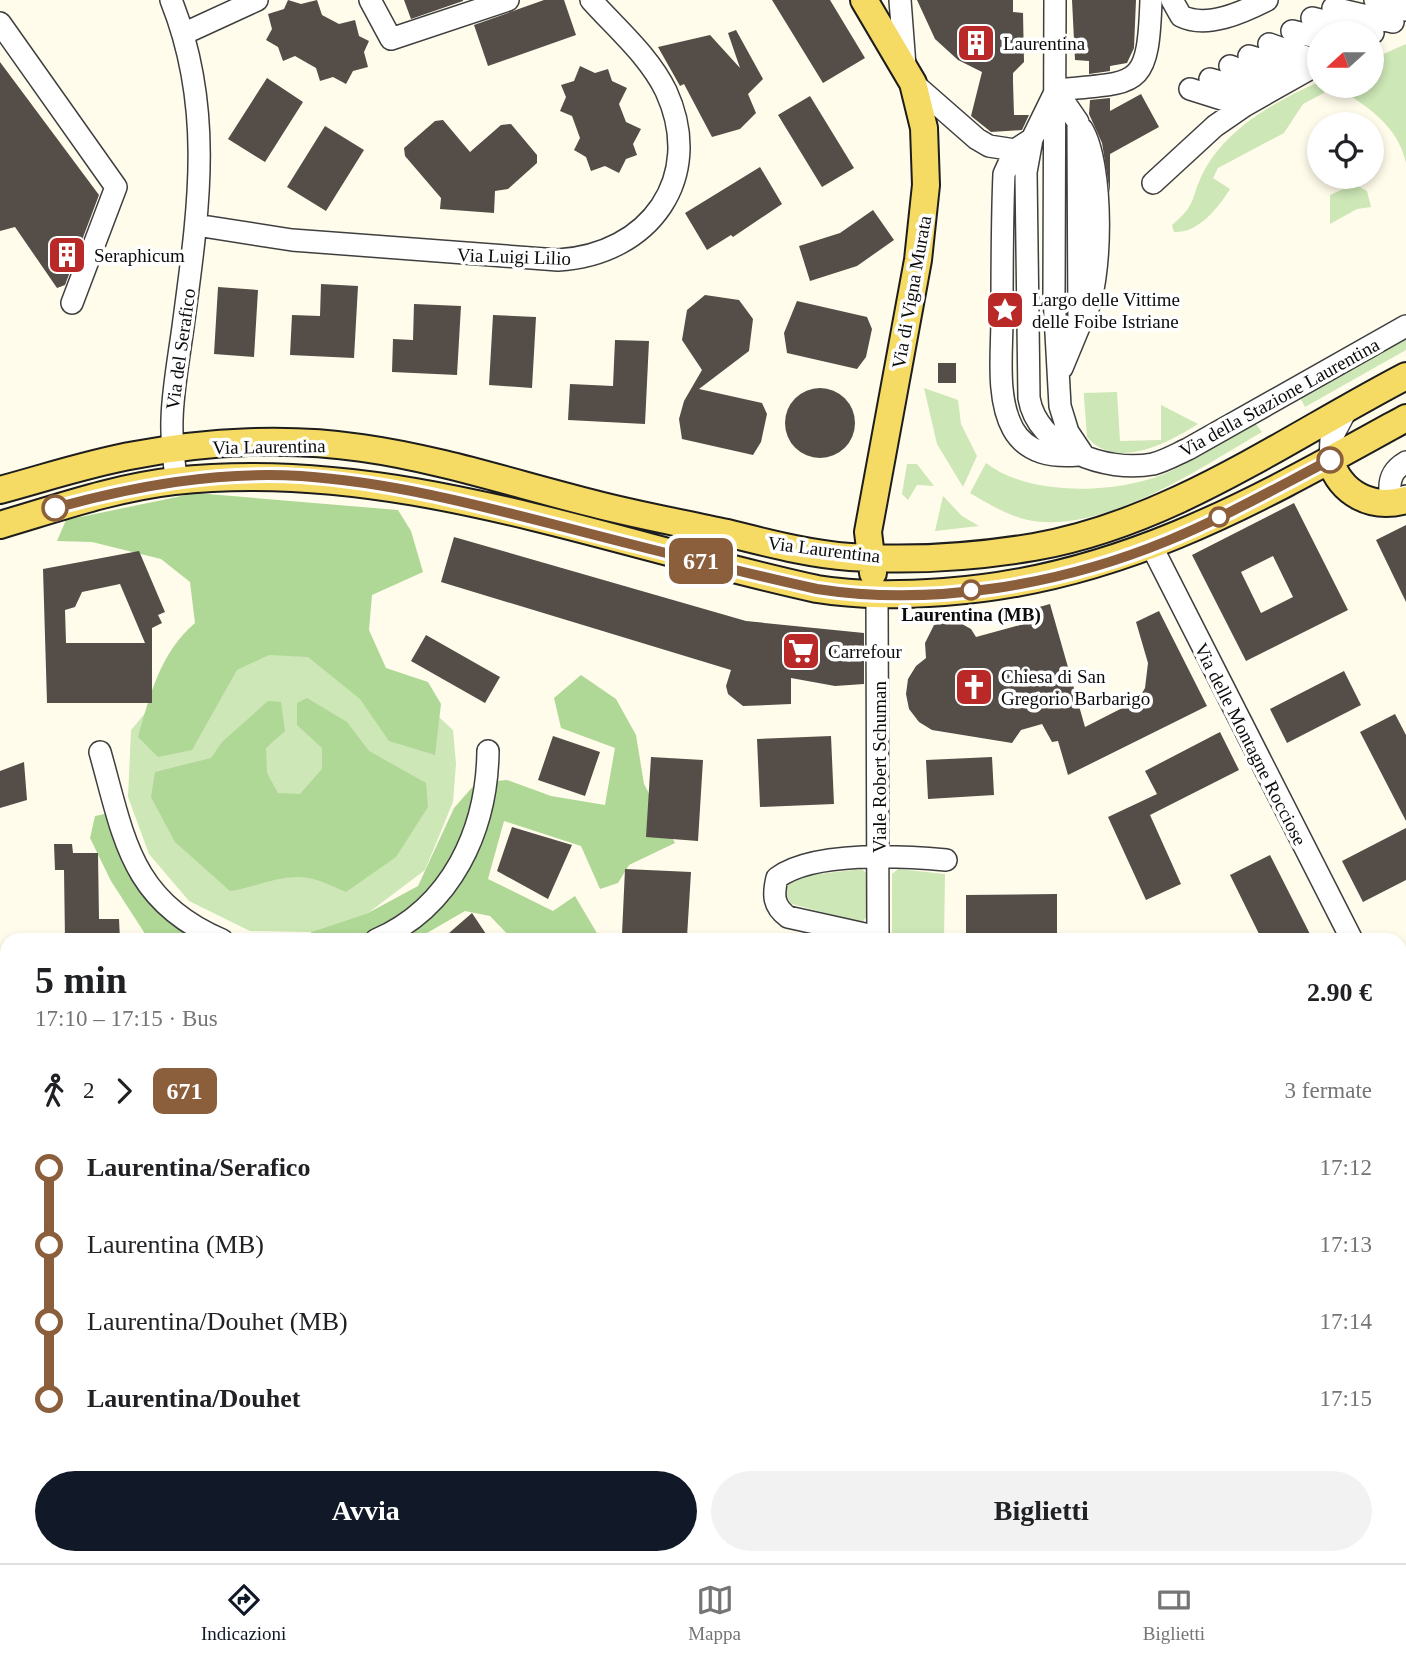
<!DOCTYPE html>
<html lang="it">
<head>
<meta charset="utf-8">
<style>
	body { margin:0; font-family:"Times New Roman",serif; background:#f2f2f2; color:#202124; height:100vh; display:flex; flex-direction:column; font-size:26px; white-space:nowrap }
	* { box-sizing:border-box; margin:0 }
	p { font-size:23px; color:#757577 }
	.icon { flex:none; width:38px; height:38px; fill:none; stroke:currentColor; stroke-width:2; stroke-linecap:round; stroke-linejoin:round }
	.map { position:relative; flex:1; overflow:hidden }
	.details { position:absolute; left:0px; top:933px; width:1407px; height:632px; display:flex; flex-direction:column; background:#fff; border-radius:21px 21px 0 0; box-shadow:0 4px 10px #0003 }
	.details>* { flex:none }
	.badge { padding:0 14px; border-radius:10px; font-size:24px; line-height:46px }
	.needle { width:46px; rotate:249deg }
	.controls { position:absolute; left:1307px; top:21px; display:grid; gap:14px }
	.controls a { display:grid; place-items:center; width:77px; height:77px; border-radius:50%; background:#fff; box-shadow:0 4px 10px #0003; font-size:35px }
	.map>.badge { position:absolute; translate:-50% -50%; box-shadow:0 0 0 4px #fff }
	.legs { display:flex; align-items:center; gap:10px; height:77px; padding:0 35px; font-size:23px }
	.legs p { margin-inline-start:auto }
	.head { display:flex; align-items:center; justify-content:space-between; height:119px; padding:0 35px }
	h1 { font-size:38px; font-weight:800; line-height:52px }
	.cta { display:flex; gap:14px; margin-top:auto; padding:14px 35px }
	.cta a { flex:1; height:80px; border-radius:42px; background:#111827; color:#fff; font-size:28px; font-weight:800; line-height:80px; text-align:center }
	.cta a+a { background:#f2f2f2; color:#202124 }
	ul { padding:0 35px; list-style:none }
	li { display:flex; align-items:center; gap:24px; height:77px; font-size:26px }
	li i { display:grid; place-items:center; width:10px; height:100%; margin:0 9px; background:currentColor }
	li i::after { content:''; width:18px; height:18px; margin:-9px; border:5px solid; border-radius:50%; background:#fff }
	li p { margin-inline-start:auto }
	li:first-child i { background:linear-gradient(#0000 50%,currentColor 0) }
	li:last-child i { background:linear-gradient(currentColor 50%,#0000 0) }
	.tab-bar { display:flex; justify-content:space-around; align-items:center; height:98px; border-top:2px solid #e0e0e0; background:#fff; font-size:19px; color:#757577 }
	.tab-bar a { display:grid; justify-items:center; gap:4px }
	.tab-bar .selected { color:#111827 }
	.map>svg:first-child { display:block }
	.green { fill:#cde7b6 }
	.forest { fill:#afd896 }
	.building { fill:#544d48; fill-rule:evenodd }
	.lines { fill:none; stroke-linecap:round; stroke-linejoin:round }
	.minor-casing { stroke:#3f3f3f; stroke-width:24 }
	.major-casing { stroke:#1d1d1d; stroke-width:30 }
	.minor { stroke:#fff; stroke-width:21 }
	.major { stroke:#f5da64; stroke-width:26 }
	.line-1-casing { stroke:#fff; stroke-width:16 }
	.line-1 { stroke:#8b5e3c; stroke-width:10 }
	.stop-1-dot { fill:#fff; stroke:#8b5e3c; stroke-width:3.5 }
	.labels { text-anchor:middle; stroke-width:7; stroke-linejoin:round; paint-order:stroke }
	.poi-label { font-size:19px; fill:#0c0c0c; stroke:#fff; text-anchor:start }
	.street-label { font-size:19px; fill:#0c0c0c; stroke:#fff }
	.stop-label { font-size:19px; font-weight:bold; fill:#0c0c0c; stroke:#fff }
</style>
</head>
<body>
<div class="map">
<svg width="1406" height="1563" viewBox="0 0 1406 1563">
	<rect width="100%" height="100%" fill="#fffceb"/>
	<path class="green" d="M1406 44V163C1398 126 1367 105 1335 87L1303 104 1284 133 1218 168 1213 178 1230 189C1218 208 1199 233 1174 232L1172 225C1197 204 1190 200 1202 175 1225 129 1274 102 1319 82L1320 86H1372V59Z
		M1354 184 1367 191 1371 207 1357 209 1330 224V195Z
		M1406 338V350L1305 407 1300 397Z
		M924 388 958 400 961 424 977 456 963 487 937 444Z
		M1117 392 1120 441 1161 440V405L1198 424C1168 443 1116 471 1087 437L1084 397V393Z
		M1255 423 1262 432C1200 468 1103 535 1028 520 1007 515 988 504 970 493L986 463C1031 498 1122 494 1171 471 1200 457 1227 439 1255 423Z
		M907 464H917L934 486 917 485 908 500 902 494Z
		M943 496 962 516 979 526 935 531Z
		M212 633 386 668 453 730 456 764 453 802 425 870 368 913 311 932 250 931 189 901 149 854 128 797 131 730Z
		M862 869 867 874V916L862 923 792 904 783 895 784 884 793 877Z
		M898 869 945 874 944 940H892V874Z"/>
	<path class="forest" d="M196 493 398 510 411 531 423 572 372 595 369 630 386 668 428 682 441 704 435 755 389 741 360 699 308 657 269 655 237 670 192 750 158 757 138 737C150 695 160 653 195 623L190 582 161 559 92 542 57 541 66 520Z
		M581 675 616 699 636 735 644 784 675 843 629 865 618 883 600 889 581 846 504 821 488 879 553 911 575 896 601 940H513L490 916 465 911 427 933 430 940H311V932L368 913 418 886 454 808 476 783 507 780 551 796 605 805 615 748 561 728 554 698Z
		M307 698 347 722 369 751 426 783 428 807 396 857 346 892C334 887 321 880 308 878 282 873 255 888 230 891L175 842 151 797 155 772 211 758 222 742 268 701 281 702 285 731 266 748 267 773 278 793 300 794 322 769V748L297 725V703Z
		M119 811 137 866 213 932 253 940H149L111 881 90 838 95 816Z"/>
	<path class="building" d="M288 0 301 4 317 0 322 15 339 24 355 20 359 36 369 41 364 52 368 67 353 71 346 84 333 77 320 81 316 68 295 56 283 61 278 47 266 40 272 29 268 14 284 9Z
		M404 0H463V1L411 19Z
		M544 0H564L576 35 488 66 474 25Z
		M772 0H830L865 58 823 83Z
		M917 0H1013V12L1023 13 1024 62 1013 73V82L1014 115H1029L1022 130 991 132 971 116 982 72 958 60 935 39Z
		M1072 0H1136L1134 48 1127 63 1110 66V71L1089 74V61L1075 60Z
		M736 30 763 79 748 94 756 113 740 129 712 137 684 84 680 86 658 47 710 35 740 68 728 33Z
		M0 62 99 195 65 285 57 288 15 227 0 231Z
		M580 66 595 73 608 69 612 81 627 88 619 104 626 122 641 129 633 144 637 155 626 159 619 173 605 166 591 171 586 157 574 150 580 138 572 116 560 111 566 97 561 85 574 81Z
		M267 78 303 102 265 162 228 139Z
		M1141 94 1159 127 1110 154V193L1102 143 1089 114 1090 100 1110 98V111Z
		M810 96 854 168 822 187 778 115Z
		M443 120 470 152 501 125 511 124 537 155V163L508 189 495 191 494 213 440 209 441 198 405 156 404 148 435 121Z
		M325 126 364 150 326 211 287 187Z
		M760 167 782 204 733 237 731 235 707 250 685 213Z
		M873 210 894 240 857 266 810 281 799 246 840 233Z
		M321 284 358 286 354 358 290 355 292 315 320 316Z
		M218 287 258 290 254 357 214 354Z
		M705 295 739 300 753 319 749 351 699 389 762 403 767 414 761 442 753 455 682 439 679 419 684 401 702 370 682 340 687 310Z
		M797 301 867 317 872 329 866 357 857 369 787 353 784 333Z
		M414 304 461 306 457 375 392 372 393 339 413 340Z
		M493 315 536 317 532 388 489 385Z
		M615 340 649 341 645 424 568 420 570 384 613 386Z
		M938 363H956V383H938Z
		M785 423a35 35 0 1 1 70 0a35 35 0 1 1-70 0Z
		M1294 503 1348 610 1246 661 1192 555ZM1273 556 1293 597 1261 613 1241 572Z
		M1406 525V602L1376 540Z
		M454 537 746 621 864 633V684L835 686 791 678V704L743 706 728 694 726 686 731 670 441 582Z
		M139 551 165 612 158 615 162 623 152 628V703H47L43 569ZM120 584 145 643H66L65 610 75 607 82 592Z
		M1050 604 1085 727 1138 700 1145 688 1148 663 1136 622 1159 611 1207 706 1068 775 1058 741 1052 742 1042 724 1021 730 1012 743 932 730 919 722 909 709 906 694 908 679 916 666 926 658 925 643 934 625 953 619 971 629 976 637 1035 621 1032 609Z
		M426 635 500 677 485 703 411 661Z
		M1344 671 1361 705 1287 743 1270 709Z
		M1395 714 1406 735V821L1360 732Z
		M1220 732 1239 770 1150 815 1181 884 1146 900 1108 817 1157 794 1145 771Z
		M553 736 600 752 585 796 538 780Z
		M831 736 834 804 760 807 757 739Z
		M651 757 703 760 698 841 646 837Z
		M992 757 994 795 928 799 926 760Z
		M24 762 27 800 0 808V771Z
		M512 827 572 845 548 899 497 871Z
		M1406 828V880L1363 902 1342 861Z
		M54 844H72L73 853H98L99 919H119L120 940H65L64 870H55Z
		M1270 855 1313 940H1262L1230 875Z
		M625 869 691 872 687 937 622 934Z
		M1057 894V940H966V895Z
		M472 913 490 940H441Z"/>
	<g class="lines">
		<defs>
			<path id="minor" d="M171 0C215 110 198 213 183 327 175 385 166 422 177 481
				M370 0 391 39 508 0
				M900 0 905 66
				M1055 0 1054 297 1060 406 1068 432 1082 453
				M1172 0 1181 16C1207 29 1243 12 1267 0
				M1375 0 1406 10
				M1333 8 1393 22
				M1312 18 1373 33
				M0 23 116 187 72 303
				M1292 31 1320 38
				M183 34 257 0
				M1269 44 1320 62
				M1249 56 1302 72
				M1230 66 1281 85
				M1210 79 1263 94
				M913 83 977 139 989 146 1015 150
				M1190 89 1244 106
				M1056 90 1032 139 1026 172 1029 398C1037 448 1106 473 1153 464 1165 461 1177 454 1188 449L1406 326
				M1056 90 1078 122 1079 327 1062 368
				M1056 90C1139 82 1148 90 1151 0
				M1082 129C1104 165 1103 282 1084 319
				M1032 139 1015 150 1004 174C1002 222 1002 270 1002 318 1002 352 996 398 1013 429 1027 454 1053 457 1078 455
				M1153 183 1215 126 1244 106 1320 63
				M196 225 292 240 558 260C649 255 706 178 666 91 649 56 617 29 591 0
				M1330 460 1331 439 1349 405
				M1406 462C1394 469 1389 477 1390 491L1400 502 1406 496
				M1152 547 1352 940
				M877 595 878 940
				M100 752C124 837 130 901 222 940
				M878 937 788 917C773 906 773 895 777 878 813 851 901 856 946 860
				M376 940C452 907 487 830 488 751
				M0 1000 7 1001
				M1400 1030 1406 1041
				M1400 1390 1406 1393
				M0 1476H7
				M288 1558V1563
				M583 1558V1563
				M1279 1558 1332 1561
				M798 1563V1558
				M875 1563V1558
				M965 1563V1558
				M1154 1563V1558"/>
			<path id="major" d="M864 0 913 83 924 128 926 185 918 260 868 532 873 573
				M1330 460C1341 494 1372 510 1406 500
				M0 490C45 478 89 463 135 455 208 441 289 437 362 448 440 459 515 484 591 503 636 515 682 523 727 533 768 543 808 554 850 557 910 561 974 557 1034 547 1171 523 1285 439 1406 376
				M0 525C58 508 114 488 174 481 394 457 605 543 817 589 860 596 901 595 944 592 1119 580 1256 501 1406 418"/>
		</defs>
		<use href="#minor" class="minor-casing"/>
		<use href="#major" class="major-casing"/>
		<use href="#minor" class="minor"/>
		<use href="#major" class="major"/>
	</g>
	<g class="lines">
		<defs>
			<path id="line-1" d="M55 508C135 486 217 471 301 476 389 482 474 504 560 526 645 548 731 570 817 589 932 607 1060 585 1167 541 1223 518 1276 488 1330 460"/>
		</defs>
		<use href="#line-1" class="line-1-casing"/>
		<use href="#line-1" class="line-1"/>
	</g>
	<defs>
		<symbol id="building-square" viewBox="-11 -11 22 22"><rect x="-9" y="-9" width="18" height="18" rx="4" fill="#b82928" stroke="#fff"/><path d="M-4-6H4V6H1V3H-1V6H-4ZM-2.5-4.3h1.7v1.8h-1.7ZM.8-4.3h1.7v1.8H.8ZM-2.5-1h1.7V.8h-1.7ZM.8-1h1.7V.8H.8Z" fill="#fff"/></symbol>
		<symbol id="sight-square" viewBox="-11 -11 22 22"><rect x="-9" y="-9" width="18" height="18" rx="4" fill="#b82928" stroke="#fff"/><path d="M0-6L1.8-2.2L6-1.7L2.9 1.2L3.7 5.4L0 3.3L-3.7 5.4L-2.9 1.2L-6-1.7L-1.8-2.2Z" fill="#fff"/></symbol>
		<symbol id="supermarket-square" viewBox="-11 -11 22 22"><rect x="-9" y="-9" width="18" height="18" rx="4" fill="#b82928" stroke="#fff"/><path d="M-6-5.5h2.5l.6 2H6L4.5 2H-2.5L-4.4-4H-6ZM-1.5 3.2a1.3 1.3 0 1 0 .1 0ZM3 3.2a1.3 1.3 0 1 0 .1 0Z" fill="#fff"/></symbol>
		<symbol id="church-square" viewBox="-11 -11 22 22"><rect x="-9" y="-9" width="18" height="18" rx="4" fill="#b82928" stroke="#fff"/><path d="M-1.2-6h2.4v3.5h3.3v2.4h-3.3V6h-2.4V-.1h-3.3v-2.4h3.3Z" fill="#fff"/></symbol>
	</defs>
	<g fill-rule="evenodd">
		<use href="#building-square" x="954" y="21" width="44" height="44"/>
		<use href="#building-square" x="45" y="233" width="44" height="44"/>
		<use href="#sight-square" x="983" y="288" width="44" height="44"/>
		<use href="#supermarket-square" x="779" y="629" width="44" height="44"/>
		<use href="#church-square" x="952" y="665" width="44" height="44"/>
	</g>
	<g class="stop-1-dot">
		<circle cx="1330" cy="460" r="12"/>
		<circle cx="55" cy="508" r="12"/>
		<circle cx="1219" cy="517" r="9"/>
		<circle cx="971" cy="590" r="9"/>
	</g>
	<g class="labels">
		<g class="poi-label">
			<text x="1003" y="50">Laurentina</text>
			<text x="94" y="262">Seraphicum</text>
			<text x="1032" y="306">Largo delle Vittime<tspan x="1032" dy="22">delle Foibe Istriane</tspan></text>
			<text x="828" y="658">Carrefour</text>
			<text x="1001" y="683">Chiesa di San<tspan x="1001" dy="22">Gregorio Barbarigo</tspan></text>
		</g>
		<g class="street-label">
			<text transform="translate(514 256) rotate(2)" y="7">Via Luigi Lilio</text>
			<text transform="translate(911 292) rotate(-80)" y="7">Via di Vigna Murata</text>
			<text transform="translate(180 349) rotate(-82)" y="7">Via del Serafico</text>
			<text transform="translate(1279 397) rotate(-29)" y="7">Via della Stazione Laurentina</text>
			<text transform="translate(269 446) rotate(-1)" y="7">Via Laurentina</text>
			<text transform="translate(824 549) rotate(7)" y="7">Via Laurentina</text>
			<text transform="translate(1251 744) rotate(63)" y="7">Via delle Montagne Rocciose</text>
			<text transform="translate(879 767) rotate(-90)" y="7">Viale Robert Schuman</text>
		</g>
		<g class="stop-label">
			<text x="971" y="621">Laurentina (MB)</text>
		</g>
	</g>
</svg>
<div class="controls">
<a><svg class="needle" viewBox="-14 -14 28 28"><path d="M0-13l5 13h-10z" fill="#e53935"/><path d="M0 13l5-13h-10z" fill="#757577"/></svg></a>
<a><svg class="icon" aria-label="locate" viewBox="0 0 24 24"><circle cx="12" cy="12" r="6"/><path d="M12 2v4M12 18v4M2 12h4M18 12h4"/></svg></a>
</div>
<b class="badge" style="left:701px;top:561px;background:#8b5e3c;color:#fff">671</b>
<section class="details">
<div class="head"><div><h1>5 min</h1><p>17:10 – 17:15 · Bus</p></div><b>2.90 €</b></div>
<div class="legs"><svg class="icon" aria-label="walk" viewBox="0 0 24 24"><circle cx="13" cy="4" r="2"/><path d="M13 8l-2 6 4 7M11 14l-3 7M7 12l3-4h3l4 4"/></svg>2<svg class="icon" aria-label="forward" viewBox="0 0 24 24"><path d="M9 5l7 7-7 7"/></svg><b class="badge" style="background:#8b5e3c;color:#fff">671</b><p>3 fermate</p></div>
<ul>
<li><i style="color:#8b5e3c"></i><b>Laurentina/Serafico</b><p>17:12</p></li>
<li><i style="color:#8b5e3c"></i><span>Laurentina (MB)</span><p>17:13</p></li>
<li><i style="color:#8b5e3c"></i><span>Laurentina/Douhet (MB)</span><p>17:14</p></li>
<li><i style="color:#8b5e3c"></i><b>Laurentina/Douhet</b><p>17:15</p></li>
</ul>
<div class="cta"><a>Avvia</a><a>Biglietti</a></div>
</section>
</div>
<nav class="tab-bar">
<a class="selected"><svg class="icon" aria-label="directions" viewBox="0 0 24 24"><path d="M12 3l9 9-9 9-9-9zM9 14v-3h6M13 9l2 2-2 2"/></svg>Indicazioni</a>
<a><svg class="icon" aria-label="map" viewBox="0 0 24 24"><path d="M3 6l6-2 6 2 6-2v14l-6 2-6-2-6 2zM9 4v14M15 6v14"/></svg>Mappa</a>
<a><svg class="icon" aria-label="tickets" viewBox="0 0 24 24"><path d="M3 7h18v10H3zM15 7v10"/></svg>Biglietti</a>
</nav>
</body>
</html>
